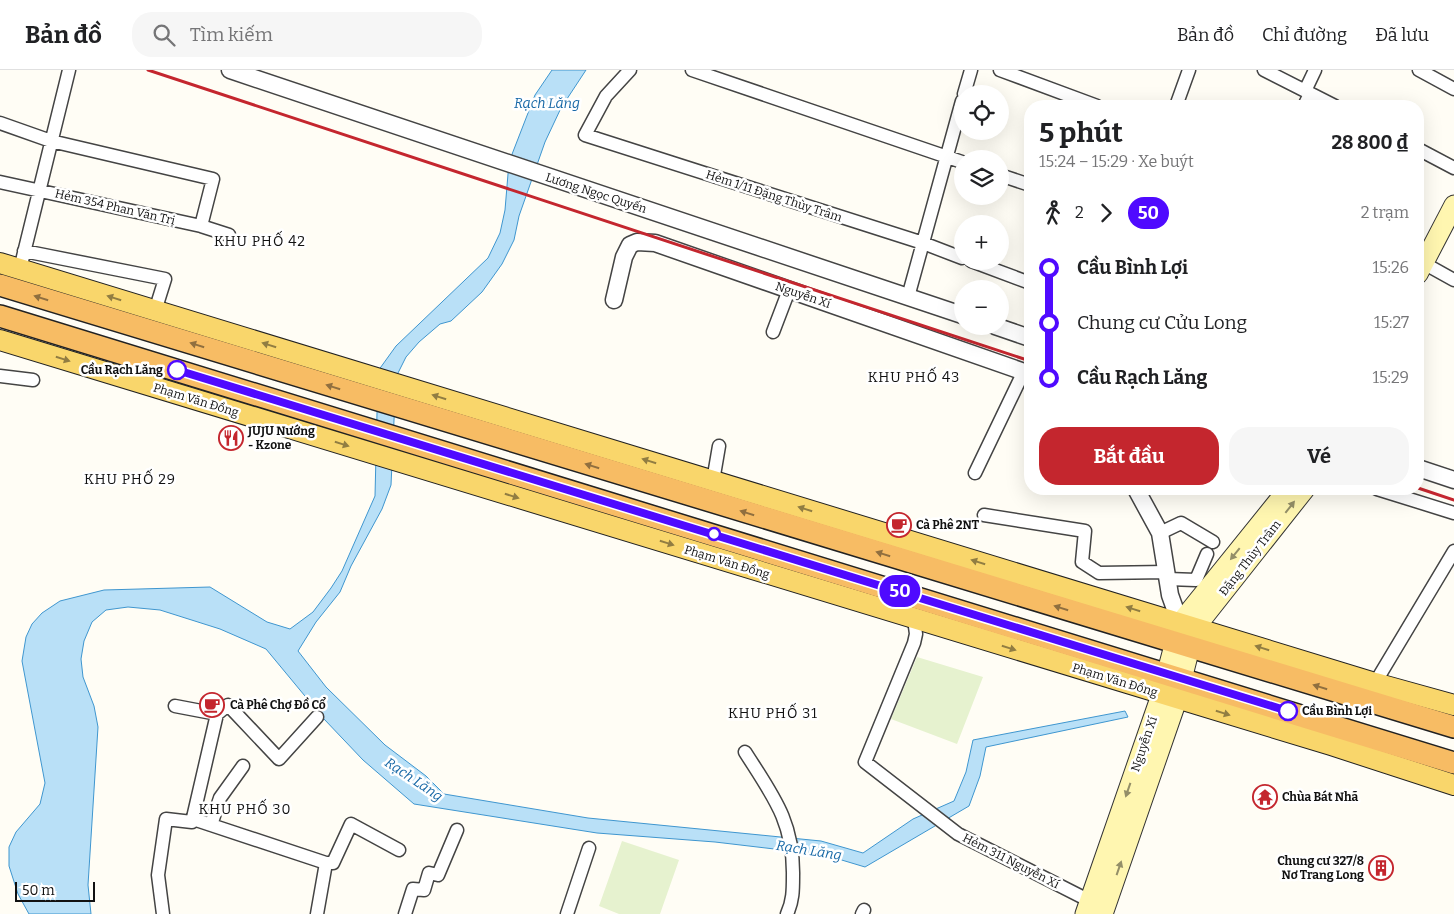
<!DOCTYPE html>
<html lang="vi">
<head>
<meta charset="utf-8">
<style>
	body { margin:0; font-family:Bitter,serif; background:#f6f6f6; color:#202124; height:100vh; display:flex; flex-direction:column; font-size:19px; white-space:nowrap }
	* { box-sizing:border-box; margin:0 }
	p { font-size:16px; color:#757577 }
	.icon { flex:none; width:28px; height:28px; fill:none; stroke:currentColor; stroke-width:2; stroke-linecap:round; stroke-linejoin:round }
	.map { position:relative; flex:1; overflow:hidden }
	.side { position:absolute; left:1024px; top:30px; width:400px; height:395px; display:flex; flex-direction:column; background:#fff; border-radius:20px; box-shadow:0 5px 20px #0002 }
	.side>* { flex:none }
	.badge { padding:0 10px; border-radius:16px; font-size:18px; line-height:32px }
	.fabs { position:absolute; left:954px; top:15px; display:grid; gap:10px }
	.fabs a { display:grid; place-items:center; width:55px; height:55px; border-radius:50%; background:#fff; box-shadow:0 5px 20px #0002; font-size:25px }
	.scale { position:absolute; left:15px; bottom:12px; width:80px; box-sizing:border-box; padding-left:5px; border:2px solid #111; border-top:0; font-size:14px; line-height:18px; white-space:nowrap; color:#111; -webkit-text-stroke:4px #fff; paint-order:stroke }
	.map>.badge { position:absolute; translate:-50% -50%; box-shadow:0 0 0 2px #fff }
	.legs { display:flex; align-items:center; gap:8px; height:55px; padding:0 15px; font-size:16px }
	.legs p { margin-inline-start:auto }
	.overview { display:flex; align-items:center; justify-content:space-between; height:85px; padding:0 15px }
	h1 { font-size:28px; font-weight:700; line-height:38px }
	.primary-button { display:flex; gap:10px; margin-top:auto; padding:10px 15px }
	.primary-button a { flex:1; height:58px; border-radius:20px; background:#c4262e; color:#fff; font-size:20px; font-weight:700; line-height:58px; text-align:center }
	.primary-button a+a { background:#f6f6f6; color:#202124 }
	ul { padding:0 15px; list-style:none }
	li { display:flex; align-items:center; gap:18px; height:55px; font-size:19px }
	li i { display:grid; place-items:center; width:8px; height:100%; margin:0 6px; background:currentColor }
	li i::after { content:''; width:12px; height:12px; margin:-6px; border:4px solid; border-radius:50%; background:#fff }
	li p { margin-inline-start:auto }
	li:first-child i { background:linear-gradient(#0000 50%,currentColor 0) }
	li:last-child i { background:linear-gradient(currentColor 50%,#0000 0) }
	header { display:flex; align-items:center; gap:30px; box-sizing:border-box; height:70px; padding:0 25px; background:#fff; border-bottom:1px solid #e0e0e0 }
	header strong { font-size:24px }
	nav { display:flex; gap:28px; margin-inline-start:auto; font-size:18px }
	.search { width:350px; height:45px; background:#f6f6f6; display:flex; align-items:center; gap:12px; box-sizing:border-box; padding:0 18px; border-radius:20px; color:#757577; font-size:19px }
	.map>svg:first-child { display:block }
	.pitch { fill:#e6f2cf }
	.water { fill:#b9e0f7; stroke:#3f96cf }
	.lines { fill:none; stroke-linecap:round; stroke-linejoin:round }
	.minor-casing { stroke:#444; stroke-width:15 }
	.tertiary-casing { stroke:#444; stroke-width:19 }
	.secondary-casing { stroke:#333; stroke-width:21 }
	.primary-casing { stroke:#222; stroke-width:22 }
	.trunk-casing { stroke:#222; stroke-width:24 }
	.minor { stroke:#fff; stroke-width:12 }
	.tertiary { stroke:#fff; stroke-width:16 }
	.secondary { stroke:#fff6b0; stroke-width:19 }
	.primary { stroke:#f9d66b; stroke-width:20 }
	.trunk { stroke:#f7bc64; stroke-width:21 }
	.rail { stroke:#c4262e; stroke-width:3 }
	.oneway { fill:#906f3f }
	.oneway2 { fill:#917d42 }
	.oneway3 { fill:#948f68 }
	.line-1-casing { stroke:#fff; stroke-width:11 }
	.line-1 { stroke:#4f0aff; stroke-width:8 }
	.stop-1-dot { fill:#fff; stroke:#4f0aff; stroke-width:2.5 }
	.labels { text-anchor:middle; stroke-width:5; stroke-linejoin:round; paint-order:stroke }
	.street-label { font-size:12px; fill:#111; stroke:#fff }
	.stop-label { font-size:12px; font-weight:bold; fill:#111; stroke:#fff; text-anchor:end }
	.poi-label { font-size:12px; font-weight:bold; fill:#111; stroke:#fff; text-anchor:start }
	.water-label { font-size:14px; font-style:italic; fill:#1768a6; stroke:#fff }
	.neighbourhood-label { font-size:14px; letter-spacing:1px; fill:#111; stroke:#fff }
</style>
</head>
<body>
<header>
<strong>Bản đồ</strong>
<div class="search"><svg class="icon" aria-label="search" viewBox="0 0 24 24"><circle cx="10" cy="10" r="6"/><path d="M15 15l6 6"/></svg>Tìm kiếm</div>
<nav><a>Bản đồ</a><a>Chỉ đường</a><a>Đã lưu</a></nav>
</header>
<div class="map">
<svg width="1454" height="844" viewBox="0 0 1454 844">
	<rect width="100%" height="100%" fill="#fffdf5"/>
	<path class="pitch" d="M917 587 983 607 957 674 891 649Z
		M622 771 679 790 660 844H619L599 836Z"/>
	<path class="water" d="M552 0H586L561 38 545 72 519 146 514 170 502 194 482 222 451 251 440 254 419 272 406 287 396 307 391 415 382 439 351 496 340 522 316 552 298 581 326 617 385 675 426 706 444 724 588 748 821 771 863 783 913 749 954 731 966 702 973 670 1125 641 1128 647 986 677 980 706 969 736 865 797 825 785 715 772 597 763 414 734 363 690 324 649 266 579 220 559 160 540 128 537 106 540 92 552 84 571 81 589 83 607 94 636 98 657 88 815 91 844H29L18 824 9 796V777L16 762 40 734 45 713 22 591 26 567 32 554 42 543 60 531 104 520 210 517 267 552 290 559 313 542 331 518 342 501 375 426 378 301 396 276 488 188 500 163 505 140 509 92 535 25Z"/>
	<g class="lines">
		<defs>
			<path id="minor" d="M630 0 606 26 585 65 923 173 962 188
				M692 0 962 92
				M1000 0 1097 36
				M1264 0 1335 36
				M1419 0 1454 19
				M1305 21 1315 0
				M964 24 971 0
				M1176 36 1189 0
				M1304 36 1310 24
				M0 53 51 71 213 109 201 156
				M1418 79 1454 98
				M1000 105 1030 115
				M0 112 201 156 229 165
				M24 181 165 209 155 241
				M1418 190 1454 210
				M971 191 1030 213
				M20 199 69 0
				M908 227 962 31
				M773 262 789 220
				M0 306 33 310
				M975 403 1024 301
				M713 411 719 376
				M1377 419 1454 443
				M984 445 1085 461 1082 492 1099 503 1167 502
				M1160 463 1181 453 1213 472
				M1168 509 1196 510 1207 484
				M914 549 916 564 914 573 865 692 958 764 1090 831
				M1375 613 1454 481
				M175 636 217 644
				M745 682C773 726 794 752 793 806 793 820 793 831 787 844
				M193 749 326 793H333L351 754 399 780
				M211 755 220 728 243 696
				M163 844 158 805 166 749 192 752 217 644 228 635 279 689 317 647
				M317 844 326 793
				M405 844 413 819 424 820 429 803 438 805 457 760
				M567 844 589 778
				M862 844 864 840"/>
			<path id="tertiary" d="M230 0 962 245
				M614 230 624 187 630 175 637 172 655 173 1030 304
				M995 256 1030 268
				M1418 398 1454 410
				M1136 419 1160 463 1170 525 1180 553"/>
			<path id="secondary" d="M1418 204 1454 135
				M1085 844 1160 628 1180 553 1288 419
				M1103 844 1176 633 1195 558 1305 419"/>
			<path id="primary" d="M0 193 1375 613 1454 635
				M0 270 1331 675 1454 715"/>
			<path id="trunk" d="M0 215 1454 657
				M0 246 1454 693"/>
		</defs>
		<use href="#minor" class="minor-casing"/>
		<use href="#tertiary" class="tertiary-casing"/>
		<use href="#secondary" class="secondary-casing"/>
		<use href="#primary" class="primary-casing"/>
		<use href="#trunk" class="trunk-casing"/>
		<use href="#minor" class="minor"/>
		<use href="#tertiary" class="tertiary"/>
		<use href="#secondary" class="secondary"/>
		<use href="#primary" class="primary"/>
		<use href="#trunk" class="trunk"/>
		<path class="rail" d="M148 0 1030 291
			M1418 418 1454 430"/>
	</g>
	<defs><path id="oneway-solid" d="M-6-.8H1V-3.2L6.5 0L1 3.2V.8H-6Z" transform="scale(1.25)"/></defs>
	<g class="oneway">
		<use href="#oneway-solid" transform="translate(41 228) rotate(-163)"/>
		<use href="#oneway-solid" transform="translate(197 275) rotate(-163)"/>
		<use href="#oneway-solid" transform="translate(333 317) rotate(-163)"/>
		<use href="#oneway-solid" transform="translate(592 396) rotate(-163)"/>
		<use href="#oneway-solid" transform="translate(747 443) rotate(-163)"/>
		<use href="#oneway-solid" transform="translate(883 484) rotate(-163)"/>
		<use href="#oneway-solid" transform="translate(1061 538) rotate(-163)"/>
		<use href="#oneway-solid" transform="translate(1320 617) rotate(-163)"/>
	</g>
	<g class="oneway2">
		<use href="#oneway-solid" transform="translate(114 228) rotate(-163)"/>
		<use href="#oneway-solid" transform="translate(269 275) rotate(-163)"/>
		<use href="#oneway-solid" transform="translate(63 289) rotate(17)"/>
		<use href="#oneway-solid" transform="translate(439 327) rotate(-163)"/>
		<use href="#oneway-solid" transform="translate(342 374) rotate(17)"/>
		<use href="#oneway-solid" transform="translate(649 391) rotate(-163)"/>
		<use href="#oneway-solid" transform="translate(512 426) rotate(17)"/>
		<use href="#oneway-solid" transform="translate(805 439) rotate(-163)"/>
		<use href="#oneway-solid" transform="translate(667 473) rotate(17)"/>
		<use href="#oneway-solid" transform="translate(978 492) rotate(-163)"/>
		<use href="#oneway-solid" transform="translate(1133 539) rotate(-163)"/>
		<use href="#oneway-solid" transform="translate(1009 578) rotate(17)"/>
		<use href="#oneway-solid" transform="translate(1262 578) rotate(-163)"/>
		<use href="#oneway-solid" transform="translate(1223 643) rotate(17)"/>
	</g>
	<g class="oneway3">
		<use href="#oneway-solid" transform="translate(1290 437) rotate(-52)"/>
		<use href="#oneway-solid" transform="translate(1235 484) rotate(129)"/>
		<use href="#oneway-solid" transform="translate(1128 720) rotate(109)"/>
		<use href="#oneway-solid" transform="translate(1119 798) rotate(-71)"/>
	</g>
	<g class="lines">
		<defs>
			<path id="line-1" d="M177 300 1288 641"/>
		</defs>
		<use href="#line-1" class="line-1-casing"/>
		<use href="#line-1" class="line-1"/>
	</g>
	<defs>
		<symbol id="restaurant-ring" viewBox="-11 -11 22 22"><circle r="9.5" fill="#fff" stroke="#c4262e" stroke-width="1.5"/><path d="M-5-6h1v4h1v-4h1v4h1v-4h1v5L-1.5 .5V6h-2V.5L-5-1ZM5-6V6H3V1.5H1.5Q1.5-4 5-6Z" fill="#c4262e"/></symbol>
		<symbol id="cafe-ring" viewBox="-11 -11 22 22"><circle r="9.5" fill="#fff" stroke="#c4262e" stroke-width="1.5"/><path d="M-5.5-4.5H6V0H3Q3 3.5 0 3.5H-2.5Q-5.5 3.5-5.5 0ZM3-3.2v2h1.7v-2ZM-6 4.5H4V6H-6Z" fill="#c4262e"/></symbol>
		<symbol id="temple-ring" viewBox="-11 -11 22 22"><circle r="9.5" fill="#fff" stroke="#c4262e" stroke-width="1.5"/><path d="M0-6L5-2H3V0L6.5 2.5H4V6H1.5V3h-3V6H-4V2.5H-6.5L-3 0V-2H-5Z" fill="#c4262e"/></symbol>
		<symbol id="building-ring" viewBox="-11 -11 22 22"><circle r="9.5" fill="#fff" stroke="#c4262e" stroke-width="1.5"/><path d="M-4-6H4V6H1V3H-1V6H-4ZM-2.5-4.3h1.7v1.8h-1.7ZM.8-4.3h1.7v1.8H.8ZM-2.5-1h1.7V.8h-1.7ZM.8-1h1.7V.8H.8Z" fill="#c4262e"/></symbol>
	</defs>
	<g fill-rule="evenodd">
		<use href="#restaurant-ring" x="217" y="354" width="28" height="28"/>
		<use href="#cafe-ring" x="885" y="441" width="28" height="28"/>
		<use href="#cafe-ring" x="198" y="621" width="28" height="28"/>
		<use href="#temple-ring" x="1251" y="713" width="28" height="28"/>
		<use href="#building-ring" x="1367" y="784" width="28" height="28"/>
	</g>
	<g class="stop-1-dot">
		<circle cx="177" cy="300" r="9"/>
		<circle cx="714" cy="464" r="6"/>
		<circle cx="1288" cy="641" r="9"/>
	</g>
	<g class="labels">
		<g class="street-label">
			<text transform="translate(596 123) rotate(18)" y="4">Lương Ngọc Quyến</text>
			<text transform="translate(774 126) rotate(18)" y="4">Hẻm 1/11 Đặng Thùy Trâm</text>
			<text transform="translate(115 137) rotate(13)" y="4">Hẻm 354 Phan Văn Trị</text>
			<text transform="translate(803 225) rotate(19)" y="4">Nguyễn Xí</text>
			<text transform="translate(196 330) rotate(17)" y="4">Phạm Văn Đồng</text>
			<text transform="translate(1250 488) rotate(-52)" y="4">Đặng Thùy Trâm</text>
			<text transform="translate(727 492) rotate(17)" y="4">Phạm Văn Đồng</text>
			<text transform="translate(1115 610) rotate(17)" y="4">Phạm Văn Đồng</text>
			<text transform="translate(1144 674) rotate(-71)" y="4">Nguyễn Xí</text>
			<text transform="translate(1011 791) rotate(27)" y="4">Hẻm 311 Nguyễn Xí</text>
		</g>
		<g class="stop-label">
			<text x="163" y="304">Cầu Rạch Lăng</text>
			<text x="1302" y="645" text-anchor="start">Cầu Bình Lợi</text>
		</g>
		<g class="poi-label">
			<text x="248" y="365">JUJU Nướng<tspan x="248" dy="14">- Kzone</tspan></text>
			<text x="916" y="459">Cà Phê 2NT</text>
			<text x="230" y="639">Cà Phê Chợ Đồ Cổ</text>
			<text x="1282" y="731">Chùa Bát Nhã</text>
			<text x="1364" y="795" text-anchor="end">Chung cư 327/8<tspan x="1364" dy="14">Nơ Trang Long</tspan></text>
		</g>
		<g class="water-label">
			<text x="547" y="38">Rạch Lăng</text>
			<text transform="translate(414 709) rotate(34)" y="5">Rạch Lăng</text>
			<text transform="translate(809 780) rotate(9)" y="5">Rạch Lăng</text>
		</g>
		<g class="neighbourhood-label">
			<text x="260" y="176">KHU PHỐ 42</text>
			<text x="914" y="312">KHU PHỐ 43</text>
			<text x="130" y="414">KHU PHỐ 29</text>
			<text x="773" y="648">KHU PHỐ 31</text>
			<text x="245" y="744">KHU PHỐ 30</text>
		</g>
	</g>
</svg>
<div class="fabs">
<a><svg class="icon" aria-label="locate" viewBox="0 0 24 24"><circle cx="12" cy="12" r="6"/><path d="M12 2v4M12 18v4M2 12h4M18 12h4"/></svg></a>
<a><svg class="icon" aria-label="layers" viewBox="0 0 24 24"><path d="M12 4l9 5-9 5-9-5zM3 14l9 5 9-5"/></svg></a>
<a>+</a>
<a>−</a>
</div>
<div class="scale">50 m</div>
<b class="badge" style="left:900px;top:521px;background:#4f0aff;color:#fff">50</b>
<section class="side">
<div class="overview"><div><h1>5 phút</h1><p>15:24 – 15:29 · Xe buýt</p></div><b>28 800 ₫</b></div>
<div class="legs"><svg class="icon" aria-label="walk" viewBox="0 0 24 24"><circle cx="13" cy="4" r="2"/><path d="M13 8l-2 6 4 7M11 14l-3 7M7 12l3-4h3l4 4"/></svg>2<svg class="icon" aria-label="forward" viewBox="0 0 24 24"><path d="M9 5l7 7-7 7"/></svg><b class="badge" style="background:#4f0aff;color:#fff">50</b><p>2 trạm</p></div>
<ul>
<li><i style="color:#4f0aff"></i><b>Cầu Bình Lợi</b><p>15:26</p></li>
<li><i style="color:#4f0aff"></i><span>Chung cư Cửu Long</span><p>15:27</p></li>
<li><i style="color:#4f0aff"></i><b>Cầu Rạch Lăng</b><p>15:29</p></li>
</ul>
<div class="primary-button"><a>Bắt đầu</a><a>Vé</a></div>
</section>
</div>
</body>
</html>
